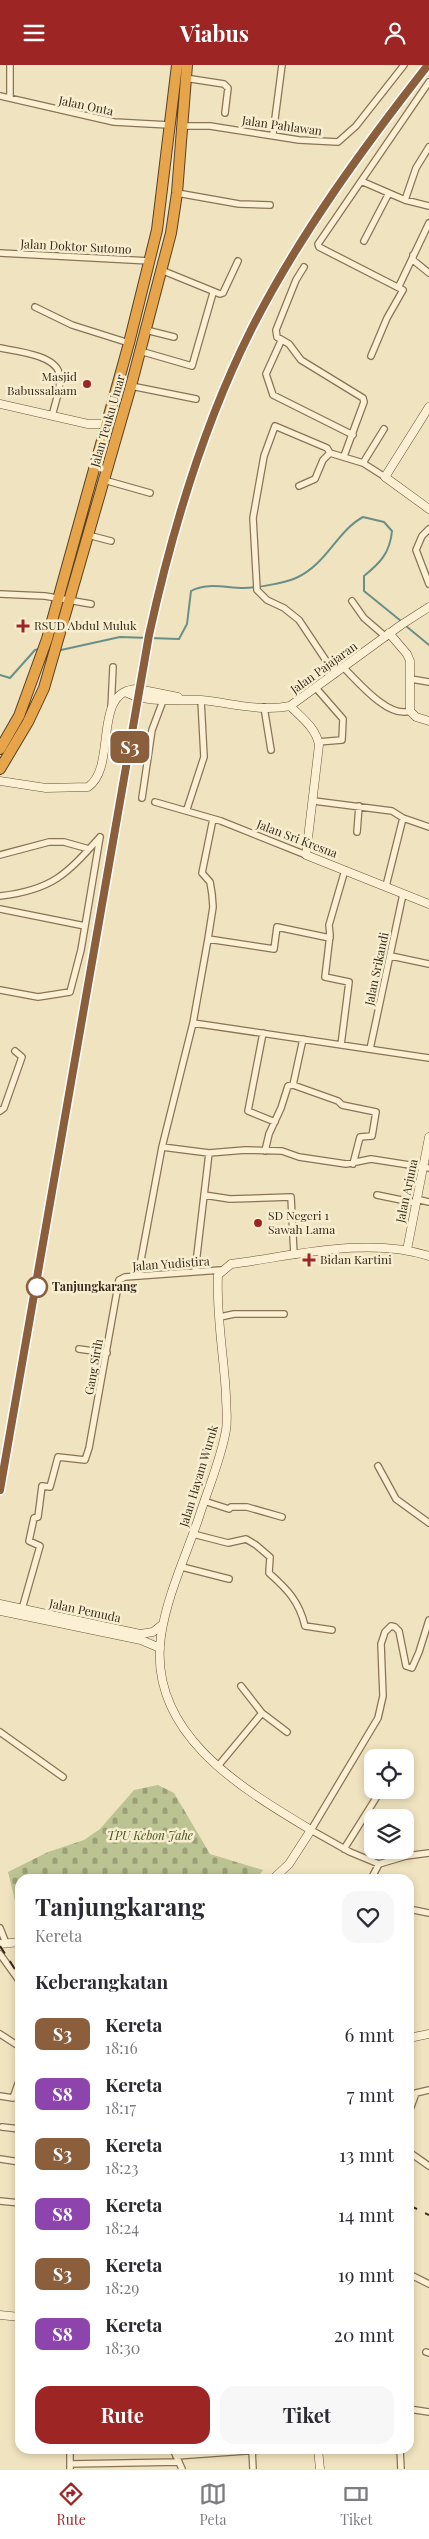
<!DOCTYPE html>
<html lang="id">
<head>
<meta charset="utf-8">
<style>
	body { margin:0; font-family:"Playfair Display",serif; background:#f7f7f7; color:#2b2b33; height:100vh; display:flex; flex-direction:column; font-size:19px; white-space:nowrap }
	* { box-sizing:border-box; margin:0 }
	p { font-size:16px; color:#7c7c81 }
	.icon { flex:none; width:28px; height:28px; fill:none; stroke:currentColor; stroke-width:2; stroke-linecap:round; stroke-linejoin:round }
	.map { position:relative; flex:1; overflow:hidden }
	.details { position:absolute; left:15px; top:1809px; width:399px; height:580px; display:flex; flex-direction:column; background:#fff; border-radius:15px; box-shadow:0 2px 8px #0003 }
	.details>* { flex:none }
	.badge { padding:0 10px; border-radius:8px; font-size:18px; line-height:32px }
	.fabs { position:absolute; left:364px; top:1684px; display:grid; gap:10px }
	.fabs a { display:grid; place-items:center; width:50px; height:50px; border-radius:10px; background:#fff; box-shadow:0 2px 8px #0003; font-size:25px }
	.map>.badge { position:absolute; translate:-50% -50%; box-shadow:0 0 0 2px #fff }
	h2 { padding:0 20px; font-size:19px; line-height:45px }
	.round { display:grid; place-items:center; flex:none; width:52px; height:52px; border-radius:15px; background:#f7f7f7 }
	.head { display:flex; align-items:center; justify-content:space-between; height:85px; padding:0 20px }
	h1 { font-size:24px; font-weight:700; line-height:38px }
	.action { display:flex; gap:10px; margin-top:auto; padding:10px 20px }
	.action a { flex:1; height:58px; border-radius:15px; background:#9d2523; color:#fff; font-size:20px; font-weight:700; line-height:58px; text-align:center }
	.action a+a { background:#f7f7f7; color:#2b2b33 }
	ul { padding:0; list-style:none }
	li { display:flex; align-items:center; gap:15px; height:60px; padding:0 20px }
	li div { flex:1 }
	li b { display:block; font-size:19px }
	li em { font-style:normal }
	li .badge { min-width:55px; font-weight:700; text-align:center }
	header { display:flex; justify-content:space-between; align-items:center; height:65px; padding:0 20px; background:#9d2523; color:#fff; font-size:22px; font-weight:700 }
	.dock { display:flex; justify-content:space-around; align-items:center; height:70px; border-top:1px solid #e1e1e2; background:#fff; font-size:14px; color:#7c7c81 }
	.dock a { display:grid; justify-items:center; gap:2px }
	.dock .on { color:#9d2523 }
	.map>svg:first-child { display:block }
	.cemetery { fill:url(#cemetery-stones) }
	.lines { fill:none; stroke-linecap:round; stroke-linejoin:round }
	.stream { stroke:#699088; stroke-width:2 }
	.street-casing { stroke:#8a7356; stroke-width:8 }
	.secondary-casing { stroke:#6c543a; stroke-width:9 }
	.highway-casing { stroke:#58412b; stroke-width:12 }
	.street { stroke:#fbf0d3; stroke-width:5.5 }
	.secondary { stroke:#fbf0d3; stroke-width:8 }
	.highway { stroke:#e6a54a; stroke-width:10 }
	.rail { stroke:#392b1c; stroke-width:2; stroke-dasharray:9 9; stroke-linecap:butt }
	.line-casing { stroke:#fff; stroke-width:11 }
	.line { stroke:#8b5e3c; stroke-width:8 }
	.poi-dot { fill:#9d2523; stroke:#f7edcf; stroke-width:2 }
	.stop-dot { fill:#fff; stroke:#8b5e3c; stroke-width:2.5 }
	.labels { text-anchor:middle; stroke-width:5; stroke-linejoin:round; paint-order:stroke }
	.street-label { font-size:12px; fill:#392b1c; stroke:#f7edcf }
	.poi-label { font-size:12px; fill:#392b1c; stroke:#f7edcf; text-anchor:start }
	.stop-label { font-size:12px; font-weight:bold; fill:#392b1c; stroke:#f7edcf; text-anchor:start }
	.park-label { font-size:12px; font-style:italic; fill:#485721; stroke:#f7edcf }
</style>
</head>
<body>
<header><svg class="icon" aria-label="menu" viewBox="0 0 24 24"><path d="M4 6h16M4 12h16M4 18h16"/></svg>Viabus<svg class="icon" aria-label="person" viewBox="0 0 24 24"><circle cx="12" cy="8" r="4"/><path d="M4 21q1-7 8-7t8 7"/></svg></header>
<div class="map">
<svg width="429" height="2404" viewBox="0 0 429 2404">
	<defs>
		<pattern id="cemetery-stones" width="16" height="16" patternUnits="userSpaceOnUse" patternTransform="scale(1.25)"><rect width="16" height="16" fill="#bcc393"/><path d="M2 7V4a2 2 0 0 1 4 0v3zM10 15v-3a2 2 0 0 1 4 0v3z" fill="#9a9f77"/></pattern>
	</defs>
	<rect width="100%" height="100%" fill="#f0e3bf"/>
	<path class="cemetery" d="M158 1720 174 1728 210 1789 263 1805 257 1813 20 1814V1855L8 1807 48 1787 84 1775 100 1764 134 1725Z"/>
	<g class="lines">
		<path class="stream" d="M406 561 429 580
			M61 585 120 572 179 574 187 559 191 526C207 517 226 523 243 523 256 523 285 518 296 513 326 500 337 466 363 452L384 457 392 466C390 488 380 498 364 511V526L401 556
			M0 610 10 613 35 585 39 584"/>
		<defs>
			<path id="street" d="M185 13 224 19 228 23 225 48
				M0 31 114 57 169 60
				M10 33V0
				M182 61H210L299 75 338 77 356 61 404 0
				M273 69 282 0
				M361 116 405 135 429 141
				M177 128 239 139 270 140
				M405 135 416 103 429 82
				M364 176 389 128
				M0 188 150 196
				M413 190V195L429 208
				M304 202 296 215 276 265 277 272 289 279 301 295 363 333 364 337 344 391
				M161 205 220 229 223 228 238 196
				M399 221 429 158
				M35 242 72 260 129 278
				M146 265 174 272
				M281 276 266 309 273 330 353 370
				M0 283C15 286 55 290 59 308 62 321 55 338 52 351
				M140 286 192 301 213 228
				M371 291 387 253 403 225 319 182 318 179 429 17
				M131 321 196 334
				M330 388 327 383 275 361 264 391 253 453 257 525 267 535 284 543 299 555 335 609
				M363 398 384 364
				M104 415 150 428
				M299 421 315 414 323 395 330 388 363 398 385 412
				M429 464 422 471 416 485 429 519
				M88 470 111 476
				M0 529 45 531 91 539
				M352 536 364 553 386 572
				M344 603C358 617 389 654 410 646
				M411 614 429 617
				M316 623 343 654 342 675 318 677
				M264 642 271 685
				M111 644 113 602
				M142 733 152 665 164 633
				M314 736 392 746 403 753 429 762
				M155 737 221 756 306 790
				M187 744 204 692 201 635
				M357 767 359 741
				M0 790 49 777H64L89 784
				M386 821 403 753
				M0 831C52 825 66 810 100 772
				M0 844 85 861
				M208 874 274 884 277 862 330 873
				M391 891 429 899
				M0 925 38 932 70 927 81 885 100 772
				M193 958 429 993
				M263 968 248 1046 275 1057
				M341 980 349 917 325 912 330 870 329 860 345 805
				M370 984 403 829
				M293 1020 303 974
				M0 1046 4 1043 22 992 15 986
				M162 1082 209 1088 245 1085 282 1086 299 1092 346 1099 371 1094 429 1103
				M265 1086 269 1069 281 1043 288 1021 293 1020 338 1036 342 1040 376 1047 372 1071 360 1072 353 1099
				M204 1130 230 1134 291 1132 294 1190
				M377 1130 416 1138
				M416 1134 429 1137
				M195 1207 209 1088
				M138 1211 162 1082 193 958 208 874 213 842 212 829 210 817 202 808 213 754
				M220 1252 234 1249H284
				M79 1284 107 1288
				M378 1401 396 1434 429 1458
				M204 1436 229 1444 231 1442H247L282 1452
				M193 1469 228 1478 246 1474 256 1480 270 1492 269 1508C287 1524 299 1536 305 1561L332 1565
				M182 1502 229 1514
				M22 1544 40 1481 29 1476 34 1453 38 1452 42 1421 50 1422 58 1392 85 1395 89 1383 119 1215 125 1212 221 1205
				M429 1555 419 1587 412 1603 406 1601 399 1566 395 1562 391 1561 385 1567 381 1579 383 1631 378 1653 311 1765 350 1787 379 1799 406 1791 429 1788
				M262 1648 287 1667
				M0 1667 63 1712
				M218 1701 262 1648 241 1621
				M344 1784 381 1725
				M371 1814 379 1799
				M409 1844 429 1848
				M0 1863 6 1878
				M0 1889 20 1917
				M0 1969 20 1982
				M0 2031 13 2033 20 2013
				M409 2047 416 2028 429 2025
				M2 2062 20 2064
				M409 2087 429 2101
				M0 2094 20 2097
				M0 2136 20 2138
				M409 2209 429 2219
				M426 2287 429 2288
				M409 2344 429 2347
				M70 2384V2404
				M173 2384 182 2404
				M400 2384 401 2404
				M252 2385 253 2404
				M176 2391 273 2384
				M70 2399 179 2397"/>
			<path id="secondary" d="M0 339 88 359H106
				M429 342 385 412 429 444
				M389 568 407 589 410 596V646L416 652 429 656
				M125 627C148 639 176 634 201 635 231 638 261 647 290 641L401 560 429 542
				M290 641C302 653 316 663 319 680L306 790 429 839
				M0 716 46 723 88 722C118 702 91 624 138 624L178 632
				M407 1185 429 1072
				M0 1539 140 1569 153 1567 163 1559
				M0 1546 141 1575 160 1583
				M273 1814 289 1799 311 1765C241 1723 147 1668 161 1571 167 1530 186 1491 199 1452 208 1424 221 1394 226 1365 228 1354 226 1342 226 1331 224 1291 216 1250 218 1210L231 1199C293 1191 368 1171 429 1191
				M0 1879 20 1877
				M409 1973 429 1969
				M0 2250 20 2252
				M318 2384 320 2404"/>
			<path id="highway" d="M0 684 19 651 47 574 129 278 157 165 177 0
				M0 704 28 657 44 623 131 321 171 168 177 128 187 0"/>
		</defs>
		<use href="#street" class="street-casing"/>
		<use href="#secondary" class="secondary-casing"/>
		<use href="#highway" class="highway-casing"/>
		<use href="#street" class="street"/>
		<use href="#secondary" class="secondary"/>
		<use href="#highway" class="highway"/>
		<path class="rail" d="M0 1425 149 570C172 465 203 360 252 263 300 169 363 83 428 0
			M0 1881 20 1912
			M409 2140 429 2150"/>
	</g>
	<g class="lines">
		<defs>
			<path id="line" d="M0 1425 149 570C172 465 203 360 252 263 300 169 363 83 428 0"/>
		</defs>
		<use href="#line" class="line-casing"/>
		<use href="#line" class="line"/>
	</g>
	<g class="poi-dot">
		<circle cx="87" cy="319" r="5"/>
		<path d="M20.5 553.5h5v5h5v5h-5v5h-5v-5h-5v-5h5z"/>
		<circle cx="258" cy="1158" r="5"/>
		<path d="M306.5 1187.5h5v5h5v5h-5v5h-5v-5h-5v-5h5z"/>
	</g>
	<circle class="stop-dot" cx="37" cy="1222" r="10"/>
	<g class="labels">
		<g class="street-label">
			<text transform="translate(86 41) rotate(12)" y="4">Jalan Onta</text>
			<text transform="translate(282 61) rotate(8)" y="4">Jalan Pahlawan</text>
			<text transform="translate(76 182) rotate(3)" y="4">Jalan Doktor Sutomo</text>
			<text transform="translate(108 356) rotate(-74)" y="4">Jalan Teuku Umar</text>
			<text transform="translate(324 603) rotate(-36)" y="4">Jalan Pajajaran</text>
			<text transform="translate(297 774) rotate(21)" y="4">Jalan Sri Kresna</text>
			<text transform="translate(377 904) rotate(-78)" y="4">Jalan Srikandi</text>
			<text transform="translate(407 1126) rotate(-78)" y="4">Jalan Arjuna</text>
			<text transform="translate(171 1199) rotate(-4)" y="4">Jalan Yudistira</text>
			<text transform="translate(94 1302) rotate(-80)" y="4">Gang Sirih</text>
			<text transform="translate(199 1411) rotate(-73)" y="4">Jalan Hayam Wuruk</text>
			<text transform="translate(85 1546) rotate(12)" y="4">Jalan Pemuda</text>
		</g>
		<g class="poi-label">
			<text x="77" y="316" text-anchor="end">Masjid<tspan x="77" dy="14">Babussalaam</tspan></text>
			<text x="34" y="565">RSUD Abdul Muluk</text>
			<text x="268" y="1155">SD Negeri 1<tspan x="268" dy="14">Sawah Lama</tspan></text>
			<text x="320" y="1199">Bidan Kartini</text>
		</g>
		<g class="stop-label">
			<text x="52" y="1226">Tanjungkarang</text>
		</g>
		<g class="park-label">
			<text x="150" y="1775">TPU Kebon Jahe</text>
		</g>
	</g>
</svg>
<div class="fabs">
<a><svg class="icon" aria-label="locate" viewBox="0 0 24 24"><circle cx="12" cy="12" r="6"/><path d="M12 2v4M12 18v4M2 12h4M18 12h4"/></svg></a>
<a><svg class="icon" aria-label="layers" viewBox="0 0 24 24"><path d="M12 4l9 5-9 5-9-5zM3 14l9 5 9-5"/></svg></a>
</div>
<b class="badge" style="left:130px;top:682px;background:#8b5e3c;color:#fff">S3</b>
<section class="details">
<div class="head"><div><h1>Tanjungkarang</h1><p>Kereta</p></div><a class="round"><svg class="icon" aria-label="heart" viewBox="0 0 24 24"><path d="M12 20l-8-8c-3-5 5-10 8-4 3-6 11-1 8 4z"/></svg></a></div>
<h2>Keberangkatan</h2>
<ul>
<li><span class="badge" style="background:#8b5e3c;color:#fff">S3</span><div><b>Kereta</b><p>18:16</p></div><em>6 mnt</em></li>
<li><span class="badge" style="background:#8e44ad;color:#fff">S8</span><div><b>Kereta</b><p>18:17</p></div><em>7 mnt</em></li>
<li><span class="badge" style="background:#8b5e3c;color:#fff">S3</span><div><b>Kereta</b><p>18:23</p></div><em>13 mnt</em></li>
<li><span class="badge" style="background:#8e44ad;color:#fff">S8</span><div><b>Kereta</b><p>18:24</p></div><em>14 mnt</em></li>
<li><span class="badge" style="background:#8b5e3c;color:#fff">S3</span><div><b>Kereta</b><p>18:29</p></div><em>19 mnt</em></li>
<li><span class="badge" style="background:#8e44ad;color:#fff">S8</span><div><b>Kereta</b><p>18:30</p></div><em>20 mnt</em></li>
</ul>
<div class="action"><a>Rute</a><a>Tiket</a></div>
</section>
</div>
<nav class="dock">
<a class="on"><svg class="icon" aria-label="directions" viewBox="0 0 24 24"><path d="M12 3l9 9-9 9-9-9zM9 14v-3h6M13 9l2 2-2 2"/></svg>Rute</a>
<a><svg class="icon" aria-label="map" viewBox="0 0 24 24"><path d="M3 6l6-2 6 2 6-2v14l-6 2-6-2-6 2zM9 4v14M15 6v14"/></svg>Peta</a>
<a><svg class="icon" aria-label="tickets" viewBox="0 0 24 24"><path d="M3 7h18v10H3zM15 7v10"/></svg>Tiket</a>
</nav>
</body>
</html>
